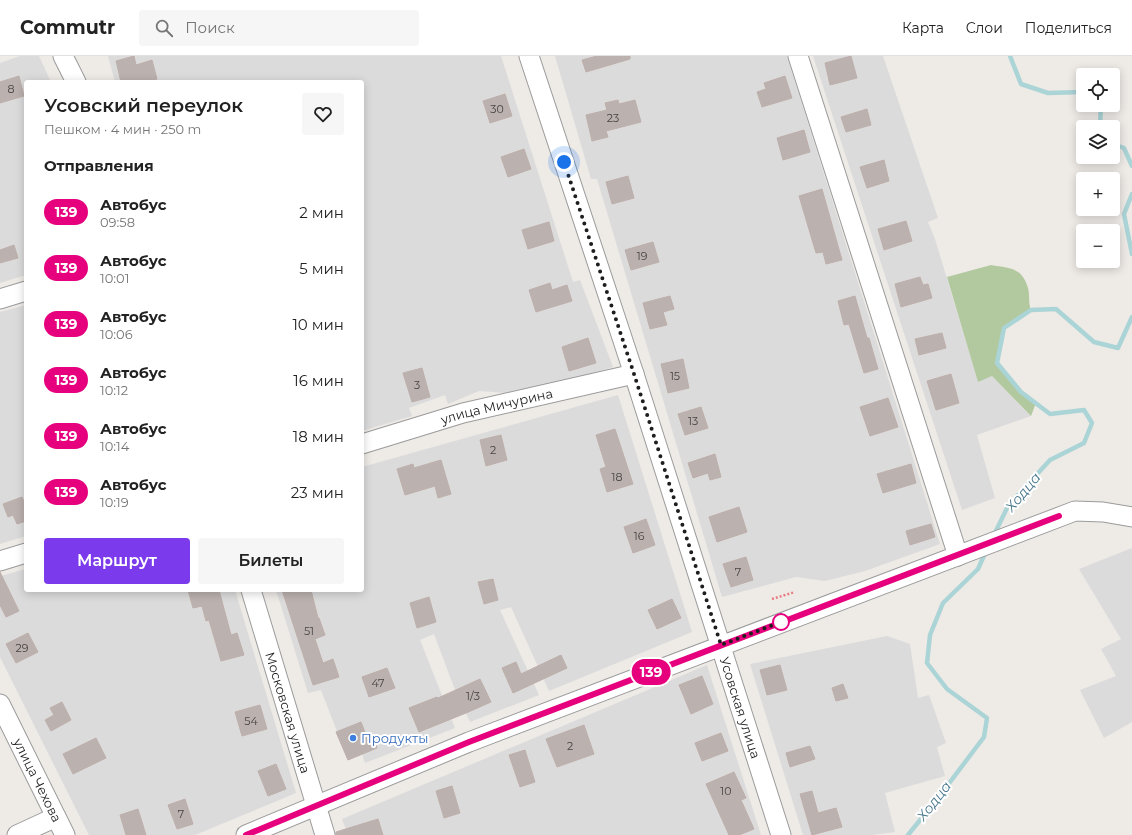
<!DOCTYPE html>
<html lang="ru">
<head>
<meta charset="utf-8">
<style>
	body { margin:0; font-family:Montserrat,sans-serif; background:#f6f6f6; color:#222; height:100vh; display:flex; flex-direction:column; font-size:15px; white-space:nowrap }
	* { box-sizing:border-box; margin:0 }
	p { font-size:13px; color:#767676 }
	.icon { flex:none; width:22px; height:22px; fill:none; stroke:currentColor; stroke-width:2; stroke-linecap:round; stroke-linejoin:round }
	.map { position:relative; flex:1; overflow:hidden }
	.sheet { position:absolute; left:24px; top:24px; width:340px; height:512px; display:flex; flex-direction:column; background:#fff; border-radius:4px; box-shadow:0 2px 10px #0003 }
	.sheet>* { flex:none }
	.badge { padding:0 8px; border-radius:13px; font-size:14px; line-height:26px }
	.tools { position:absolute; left:1076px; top:12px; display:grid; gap:8px }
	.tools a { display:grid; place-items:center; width:44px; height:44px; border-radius:4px; background:#fff; box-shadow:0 2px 10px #0003; font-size:20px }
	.you { position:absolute; width:20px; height:20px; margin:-10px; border:3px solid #fff; border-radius:50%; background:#1a73e8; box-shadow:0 0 0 6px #1a73e833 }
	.map>.badge { position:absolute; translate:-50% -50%; box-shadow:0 0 0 2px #fff }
	h2 { padding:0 20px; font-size:15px; line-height:36px }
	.round { display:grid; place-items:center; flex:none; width:42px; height:42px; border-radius:4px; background:#f6f6f6 }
	.head { display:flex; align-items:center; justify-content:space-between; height:68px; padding:0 20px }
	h1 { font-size:19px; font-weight:600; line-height:30px }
	.primary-button { display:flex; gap:8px; margin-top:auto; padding:8px 20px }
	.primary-button a { flex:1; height:46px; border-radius:4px; background:#7c3aed; color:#fff; font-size:16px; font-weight:600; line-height:46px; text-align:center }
	.primary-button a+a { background:#f6f6f6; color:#222 }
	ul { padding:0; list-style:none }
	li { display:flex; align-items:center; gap:12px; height:56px; padding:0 20px }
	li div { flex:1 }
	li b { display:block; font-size:15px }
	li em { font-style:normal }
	li .badge { min-width:44px; font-weight:700; text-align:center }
	header { display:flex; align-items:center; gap:24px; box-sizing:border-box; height:56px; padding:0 20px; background:#fff; border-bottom:1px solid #e0e0e0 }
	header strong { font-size:19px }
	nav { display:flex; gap:22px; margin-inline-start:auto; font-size:14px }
	.search { width:280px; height:36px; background:#f6f6f6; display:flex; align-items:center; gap:10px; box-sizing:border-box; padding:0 14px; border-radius:4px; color:#767676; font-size:15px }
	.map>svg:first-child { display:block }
	.residential { fill:#dcdbdc }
	.forest { fill:#b2c99f }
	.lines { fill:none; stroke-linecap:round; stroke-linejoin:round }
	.stream { stroke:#abd4d7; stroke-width:4.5 }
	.building { fill:#bbb2af; stroke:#beafaa }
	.minor-casing { stroke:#9b9b9b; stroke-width:21 }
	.path { stroke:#ea7a82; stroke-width:2.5; stroke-dasharray:2 2; stroke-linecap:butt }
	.minor { stroke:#fff; stroke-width:19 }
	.line-casing { stroke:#fff; stroke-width:9 }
	.line { stroke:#e6007e; stroke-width:6 }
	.walk { stroke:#1e1e1e; stroke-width:4; stroke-dasharray:0 7.2 }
	.stop-dot { fill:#fff; stroke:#e6007e; stroke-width:2 }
	.shop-dot { fill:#3f7fe0; stroke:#fff; stroke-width:1.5 }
	.labels { text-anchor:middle; stroke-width:4; stroke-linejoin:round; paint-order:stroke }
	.number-label { font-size:11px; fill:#454342 }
	.street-label { font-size:13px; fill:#1e1e1e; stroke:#fff }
	.shop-label { font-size:13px; fill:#366cbe; stroke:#fff; text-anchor:start }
	.water-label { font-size:14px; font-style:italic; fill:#4b788e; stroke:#fff }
</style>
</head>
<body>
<header>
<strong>Commutr</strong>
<div class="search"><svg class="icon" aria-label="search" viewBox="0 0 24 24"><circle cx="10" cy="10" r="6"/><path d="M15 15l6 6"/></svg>Поиск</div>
<nav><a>Карта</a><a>Слои</a><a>Поделиться</a></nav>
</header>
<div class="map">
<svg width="1132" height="779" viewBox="0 0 1132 779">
	<rect width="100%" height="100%" fill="#eeeae6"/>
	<path class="residential" d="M20 0H39L51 26H26V219L0 227V7Z
		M108 0H501L573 226 580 224 613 311 521 338 479 335 448 348 445 339 409 352 412 360 362 375V26H115Z
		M555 0H787L940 488 865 515 825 525 796 521 722 541 597 123H591Z
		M813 0H883L938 162 928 166 935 183 978 325 992 320 1031 360 977 379 995 442 962 454Z
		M26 249V480L0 488V256Z
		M618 339 692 576 549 635 511 551 500 554 539 639 470 666 455 634 434 578 420 584 455 672 365 707 362 698 348 704 321 634 308 637 276 534H362V411Z
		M1132 492V666L1104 682 1080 634 1116 620 1101 593 1121 583 1079 513Z
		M26 513V534H235L296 737 195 779H89L0 601V520Z
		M887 580 910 588 918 642 929 639 946 687 937 691 945 720 885 737 895 776 872 779H803L750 608Z
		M707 609 761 779H348L342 763Z"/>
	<path class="forest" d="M991 209C1009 212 1022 211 1028 232 1030 239 1028 246 1031 254L1004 272 997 307 1021 336 1036 347 1031 360 992 320 978 326 947 221Z"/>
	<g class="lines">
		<path class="stream" d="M1010 0 1021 28 1048 37 1083 36
			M1100 71 1101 49
			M1113 88 1124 92 1132 110
			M1132 138 1124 158 1132 198
			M994 479 1008 450 1050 404 1084 387 1092 367 1084 354 1050 358 1021 336 997 307 1004 272 1031 254 1056 253 1094 286 1118 292 1132 261
			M908 779 941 738 984 681 987 662 947 633 927 607 930 579 943 547 978 513 986 495"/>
	</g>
	<path class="building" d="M134 0 136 9 152 4 157 23 145 26H121L116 5Z
		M597 0H630V3L586 16 582 4Z
		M851 0 857 22 830 29 825 7Z
		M19 20 24 40 0 47V26Z
		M785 20 792 42 762 51 757 36 766 33 764 27Z
		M505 38 512 60 490 67 483 45Z
		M618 44 619 48 635 44 641 66 606 75 608 81 592 85 586 59 607 54 605 47Z
		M867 53 871 69 846 76 841 61Z
		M804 74 810 96 783 104 777 82Z
		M524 93 531 113 508 121 501 101Z
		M884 104 889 125 867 132 860 111Z
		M628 120 634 142 612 148 606 126Z
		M822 133 842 204 826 208 823 196 816 197 799 140Z
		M906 165 912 185 884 194 878 173Z
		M549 166 554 185 528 193 522 174Z
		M653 186 659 206 631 214 625 194Z
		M14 189 18 202 0 207V194Z
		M920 221 923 229 928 228 932 242 901 251 895 228Z
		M550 227 552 234 567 229 572 245 536 256 529 234Z
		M670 240 674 253 663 256 667 269 650 273 643 247Z
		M855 240 867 282H869L878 313 864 317 849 268 844 269 838 245Z
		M942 277 946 292 919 299 915 283Z
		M588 282 596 307 569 315 562 291Z
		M683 303 689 332 668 337 661 308Z
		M422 312 430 341 412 346 403 317Z
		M951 318 959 347 936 354 927 325Z
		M888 342 898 371 870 380 860 351Z
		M701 351 708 372 685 379 678 358Z
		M615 373 633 428 607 436 600 413 606 411 596 379Z
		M501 379 507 404 486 410 480 384Z
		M715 398 721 421 710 424 708 417 693 422 688 407Z
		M441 404 451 438 438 442 435 430 405 439 397 413 413 408 414 412Z
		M911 408 916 427 883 437 877 418Z
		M22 441 26 451V465L17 468 13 459 8 461 3 448Z
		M739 451 747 476 717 486 709 461Z
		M646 463 655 489 633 497 624 471Z
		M931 468 935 481 910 489 906 475Z
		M746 501 753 524 731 531 723 508Z
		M0 516 19 555 6 561 0 549Z
		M493 523 498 544 484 548 478 526Z
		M188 534H219L231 579 237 577 244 599 221 605 209 564 206 565 202 550 193 552Z
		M282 534H311L318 562H319L325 579 315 583 323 607 333 603 339 621 313 629Z
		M429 541 436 566 417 572 410 547Z
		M672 543 681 562 657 573 648 554Z
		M28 577 38 596 16 607 6 588Z
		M561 599 567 612 513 637 502 612 516 606 521 618Z
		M780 609 787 634 767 639 760 614Z
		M387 612 395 632 369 641 362 621Z
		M702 620 713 648 691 658 679 629Z
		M480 623 491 646 466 657 419 676 409 652 437 641 438 642Z
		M843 628 848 642 836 645 832 632Z
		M62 646 71 664 51 675 45 664 54 659 50 652Z
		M260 649 267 673 242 680 235 656Z
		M361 666 366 679 371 677 377 692 348 704 336 676Z
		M584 669 594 698 557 711 546 683Z
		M721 677 728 695 702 705 695 687Z
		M96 682 106 702 73 718 63 698Z
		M810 690 815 703 790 711 786 697Z
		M525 694 535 726 520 731 509 699Z
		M276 708 286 733 268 740 258 715Z
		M734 716 746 742 741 744 754 773 739 779H729L706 728Z
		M452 730 460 757 444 762 436 735Z
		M812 735 818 757 836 752 842 771 812 779 800 738Z
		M185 743 193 768 177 773 168 749Z
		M138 753 146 779H126L120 759Z
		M378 763 383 779H336V776Z"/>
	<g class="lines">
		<defs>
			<g id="minor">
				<path d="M63 0 76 26"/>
				<path id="s1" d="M529 0 634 318 781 779"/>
				<path d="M798 0 958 500"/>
				<path d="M0 243 26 235"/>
				<path id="s2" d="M362 388 463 357 634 318"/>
				<path d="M0 505 26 497"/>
				<path id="s3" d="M251 534 325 779"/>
				<path id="s4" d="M0 648 65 779"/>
				<path d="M17 779 56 761"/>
				<path d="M246 779 469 686 1075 455 1103 456 1132 461"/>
			</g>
		</defs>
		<use href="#minor" class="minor-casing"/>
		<path class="path" d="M772 543 795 536"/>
		<use href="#minor" class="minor"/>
	</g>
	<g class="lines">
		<defs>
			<path id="line" d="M246 779 469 686 1059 460"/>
		</defs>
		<use href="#line" class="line-casing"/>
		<use href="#line" class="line"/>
		<path class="walk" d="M564 106 634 318 721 589 781 566"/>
	</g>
	<circle class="stop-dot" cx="781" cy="566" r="8"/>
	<circle class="shop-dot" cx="353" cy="682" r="4"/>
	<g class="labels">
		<g class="number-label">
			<text x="11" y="37">8</text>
			<text x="497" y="57">30</text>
			<text x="613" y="66">23</text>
			<text x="642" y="204">19</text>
			<text x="675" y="324">15</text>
			<text x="417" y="333">3</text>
			<text x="693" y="369">13</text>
			<text x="493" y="398">2</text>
			<text x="617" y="425">18</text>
			<text x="639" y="484">16</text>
			<text x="738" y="520">7</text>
			<text x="309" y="579">51</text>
			<text x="22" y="596">29</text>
			<text x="378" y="631">47</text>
			<text x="473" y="644">1/3</text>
			<text x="251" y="669">54</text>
			<text x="570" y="694">2</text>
			<text x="726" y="739">10</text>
			<text x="181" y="762">7</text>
		</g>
		<g class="street-label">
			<text dy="5" stroke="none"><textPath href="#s2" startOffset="140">улица Мичурина</textPath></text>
			<text dy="5" stroke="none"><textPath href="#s1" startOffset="685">Усовская улица</textPath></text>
			<text dy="5" stroke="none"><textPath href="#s3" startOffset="128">Московская улица</textPath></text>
			<text dy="5" stroke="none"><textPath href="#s4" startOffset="85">улица Чехова</textPath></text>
		</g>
		<g class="shop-label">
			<text x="361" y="687">Продукты</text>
		</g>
		<g class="water-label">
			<text transform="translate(1023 436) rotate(-50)" y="5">Ходца</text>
			<text transform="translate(934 745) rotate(-52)" y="5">Ходца</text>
		</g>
	</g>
</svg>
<div class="tools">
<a><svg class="icon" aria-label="locate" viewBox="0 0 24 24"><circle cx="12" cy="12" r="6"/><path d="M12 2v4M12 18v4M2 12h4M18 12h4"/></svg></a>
<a><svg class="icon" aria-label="layers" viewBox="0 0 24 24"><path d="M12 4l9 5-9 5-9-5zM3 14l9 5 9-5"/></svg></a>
<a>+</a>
<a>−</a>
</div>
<div class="you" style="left:564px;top:106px"></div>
<b class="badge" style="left:651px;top:616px;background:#e6007e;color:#fff">139</b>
<section class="sheet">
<div class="head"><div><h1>Усовский переулок</h1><p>Пешком · 4 мин · 250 m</p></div><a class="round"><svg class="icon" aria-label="heart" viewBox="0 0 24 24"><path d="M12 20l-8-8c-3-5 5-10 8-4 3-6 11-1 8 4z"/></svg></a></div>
<h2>Отправления</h2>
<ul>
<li><span class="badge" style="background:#e6007e;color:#fff">139</span><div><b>Автобус</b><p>09:58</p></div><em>2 мин</em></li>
<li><span class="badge" style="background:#e6007e;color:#fff">139</span><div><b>Автобус</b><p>10:01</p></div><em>5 мин</em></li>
<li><span class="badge" style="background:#e6007e;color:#fff">139</span><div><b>Автобус</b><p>10:06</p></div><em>10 мин</em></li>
<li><span class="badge" style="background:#e6007e;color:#fff">139</span><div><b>Автобус</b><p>10:12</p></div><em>16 мин</em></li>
<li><span class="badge" style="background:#e6007e;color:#fff">139</span><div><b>Автобус</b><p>10:14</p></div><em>18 мин</em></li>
<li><span class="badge" style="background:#e6007e;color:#fff">139</span><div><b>Автобус</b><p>10:19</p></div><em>23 мин</em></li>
</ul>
<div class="primary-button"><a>Маршрут</a><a>Билеты</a></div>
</section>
</div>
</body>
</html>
